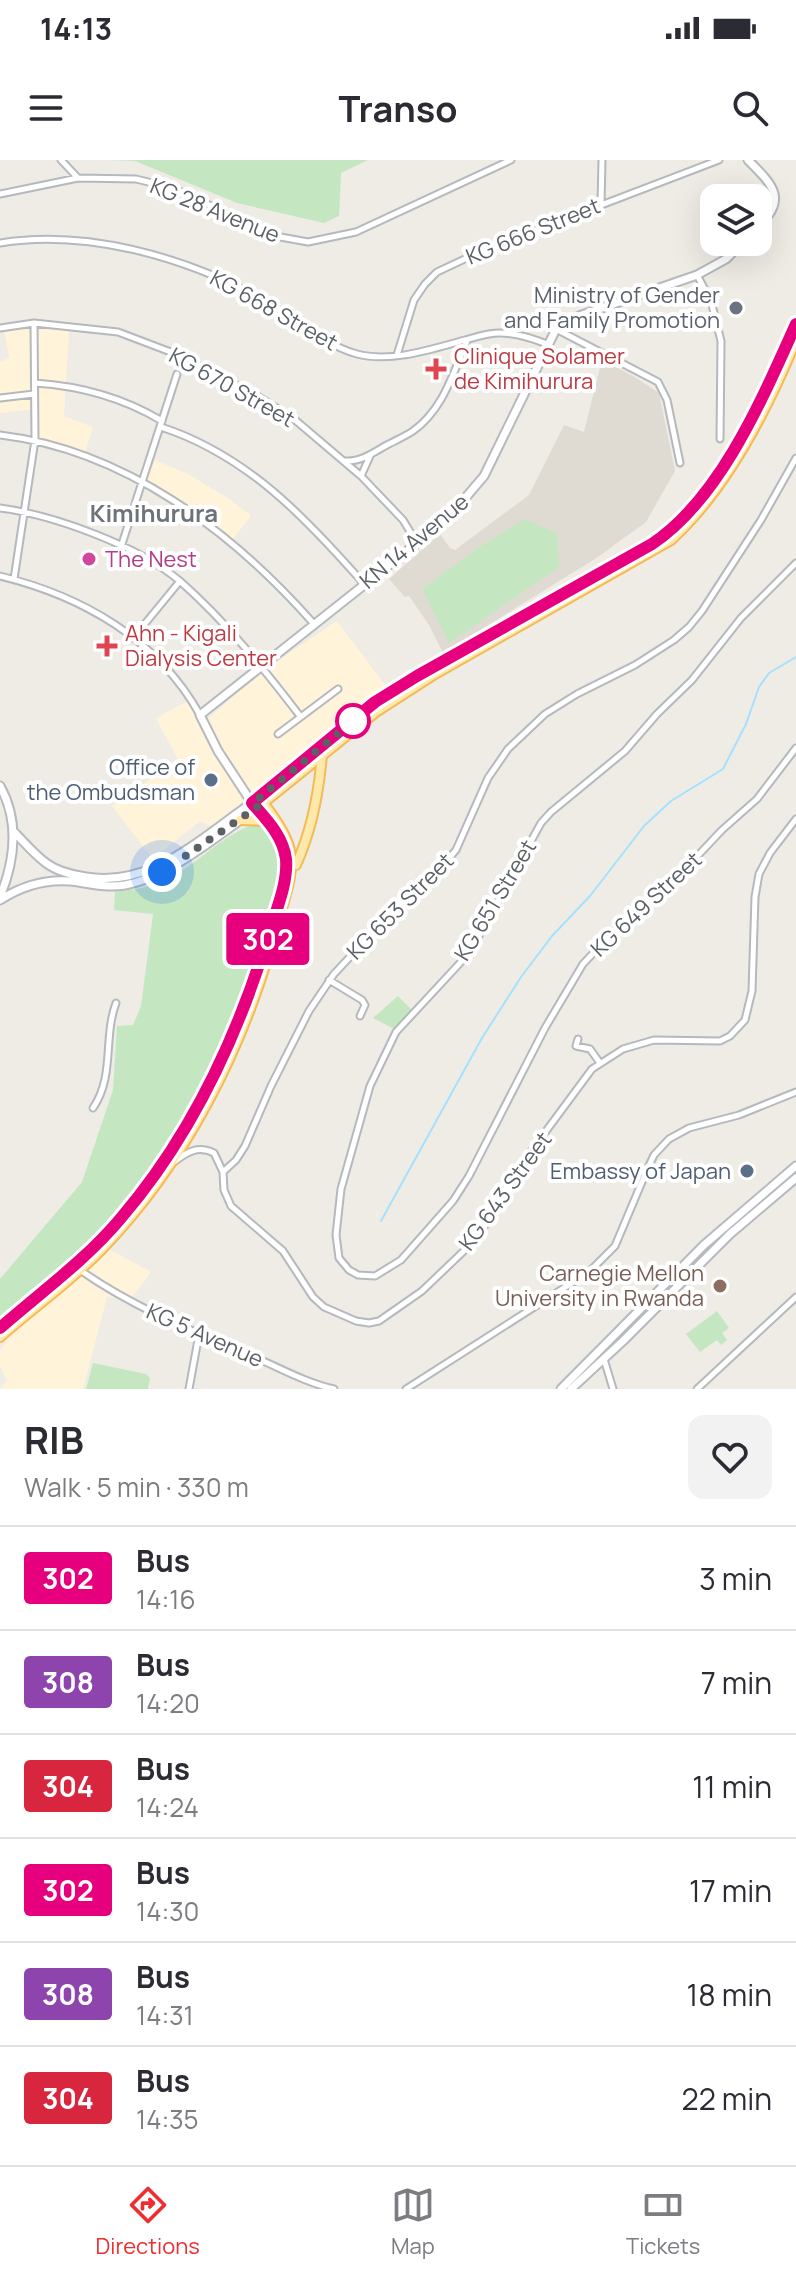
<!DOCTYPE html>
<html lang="en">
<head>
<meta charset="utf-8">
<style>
	body { margin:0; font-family:Manrope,sans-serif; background:#f2f2f3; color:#2b2b33; height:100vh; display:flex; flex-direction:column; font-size:30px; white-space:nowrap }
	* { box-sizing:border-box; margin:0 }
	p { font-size:26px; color:#7c7c81 }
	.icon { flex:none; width:44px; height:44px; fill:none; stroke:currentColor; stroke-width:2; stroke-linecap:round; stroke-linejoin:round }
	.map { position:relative; height:1229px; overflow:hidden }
	.side { display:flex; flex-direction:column; background:#fff; flex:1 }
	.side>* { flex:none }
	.badge { padding:0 16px; border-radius:6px; font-size:28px; line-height:52px }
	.controls { position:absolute; left:700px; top:24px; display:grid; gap:16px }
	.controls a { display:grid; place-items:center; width:72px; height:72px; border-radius:16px; background:#fff; box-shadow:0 8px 32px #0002; font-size:40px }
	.you { position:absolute; width:40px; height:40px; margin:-20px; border:6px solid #fff; border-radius:50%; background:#1a73e8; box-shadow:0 0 0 12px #1a73e833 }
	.map>.badge { position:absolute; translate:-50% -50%; box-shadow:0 0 0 4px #fff }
	.round { display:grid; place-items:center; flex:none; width:84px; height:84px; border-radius:16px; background:#f2f2f3 }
	.overview { display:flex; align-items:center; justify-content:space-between; height:136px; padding:0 24px }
	h1 { font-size:38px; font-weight:700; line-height:60px }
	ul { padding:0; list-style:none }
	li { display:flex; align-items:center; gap:24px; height:104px; padding:0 24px; border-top:2px solid #e1e1e2 }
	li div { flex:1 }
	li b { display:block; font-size:30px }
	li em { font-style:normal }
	li .badge { min-width:88px; font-weight:700; text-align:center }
	.status { display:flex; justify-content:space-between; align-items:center; height:56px; padding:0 40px; background:#fff; direction:ltr }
	.status svg { height:22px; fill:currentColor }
	header { display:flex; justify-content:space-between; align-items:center; height:104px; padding:0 24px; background:#fff; font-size:36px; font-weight:700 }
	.tab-bar { display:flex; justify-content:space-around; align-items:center; height:112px; border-top:2px solid #e1e1e2; background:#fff; font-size:22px; color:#7c7c81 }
	.tab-bar a { display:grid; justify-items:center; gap:4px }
	.tab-bar .current { color:#ed2d30 }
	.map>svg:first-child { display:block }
	.commercial { fill:#fff3da }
	.education { fill:#dfdbd3 }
	.green { fill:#c4e7c1 }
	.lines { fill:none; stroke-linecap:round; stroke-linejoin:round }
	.stream { stroke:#a5e1ff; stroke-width:2 }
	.street-casing { stroke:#b5b8bc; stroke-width:9 }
	.secondary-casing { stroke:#b6babf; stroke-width:11 }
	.primary-casing { stroke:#f5ba58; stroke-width:12 }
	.street { stroke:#fff; stroke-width:5 }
	.secondary { stroke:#fff; stroke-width:7 }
	.primary { stroke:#ffe9aa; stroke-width:8 }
	.line-casing { stroke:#fff; stroke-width:18 }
	.line { stroke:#e6007e; stroke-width:12 }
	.walk { stroke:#5c6166; stroke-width:8; stroke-dasharray:0 14.4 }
	.worship-dot { fill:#6b7280; stroke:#fff; stroke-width:3 }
	.health-dot { fill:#e0444e; stroke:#fff; stroke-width:3 }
	.hotel-dot { fill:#d1479c; stroke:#fff; stroke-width:3 }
	.stop-dot { fill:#fff; stroke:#e6007e; stroke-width:4 }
	.service-dot { fill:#5c6f8a; stroke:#fff; stroke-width:3 }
	.education-dot { fill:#8d6e63; stroke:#fff; stroke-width:3 }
	.labels { text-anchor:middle; stroke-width:8; stroke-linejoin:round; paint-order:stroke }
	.street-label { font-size:22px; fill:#5c6166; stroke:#fff }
	.worship-label { font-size:22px; fill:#5b616d; stroke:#fff; text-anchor:end }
	.health-label { font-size:22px; fill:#be3a42; stroke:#fff; text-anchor:start }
	.hotel-label { font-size:22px; fill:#b23c85; stroke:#fff; text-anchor:start }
	.service-label { font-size:22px; fill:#4e5e75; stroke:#fff; text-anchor:end }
	.education-label { font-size:22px; fill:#785e54; stroke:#fff; text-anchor:end }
	.neighbourhood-label { font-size:24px; font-weight:bold; fill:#6d7378; stroke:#fff }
</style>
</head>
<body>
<div class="status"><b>14:13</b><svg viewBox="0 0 49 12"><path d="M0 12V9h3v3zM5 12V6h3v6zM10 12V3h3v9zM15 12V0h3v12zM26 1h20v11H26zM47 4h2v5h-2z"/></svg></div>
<header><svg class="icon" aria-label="menu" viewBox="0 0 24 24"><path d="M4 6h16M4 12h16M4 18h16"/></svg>Transo<svg class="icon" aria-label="search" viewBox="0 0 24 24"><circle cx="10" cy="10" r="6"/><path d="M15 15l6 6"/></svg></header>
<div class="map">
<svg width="796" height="1229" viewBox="0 0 796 1229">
	<rect width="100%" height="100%" fill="#efece5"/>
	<path class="commercial" d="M38 167 69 168 64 256 93 267 85 293 38 278V249L0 253V202L9 198 4 170Z
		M155 300 188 314 231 340 251 356 232 380 188 346 146 322Z
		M337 461 389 530 211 666 200 661 153 699 112 646 178 600 156 558 188 541 202 564 261 512Z
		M107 1088 151 1112 131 1139 107 1137 83 1229H0L7 1221 0 1206V1191L9 1176Z"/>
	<path class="education" d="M602 200 633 216 659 233 675 311 646 362 598 397 443 493 429 465 409 436 405 437 389 419 440 374 450 388 455 390 529 335 564 265 584 272Z"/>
	<path class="green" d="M111 0H368L341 13 339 56 324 63 237 43 135 1Z
		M525 359 557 373 559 407 449 483 422 429 484 384Z
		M254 664H266L280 684 282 703C272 742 262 781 249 820 215 921 154 1020 79 1097 55 1121 26 1141 0 1163V1119L82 1022 113 930 117 866 133 865 141 846 153 754 114 750 115 732C127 730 141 729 152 725 191 713 217 677 254 664Z
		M398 836 413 851 398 871 373 858Z
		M717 1151 729 1168 722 1173 727 1180 721 1185 717 1180 700 1192 686 1174Z
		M93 1203 146 1214 150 1218 148 1229H86Z"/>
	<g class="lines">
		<path class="stream" d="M381 1061 482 878 521 817 552 776 590 736 644 666 671 641 723 609 746 564 759 527 769 513 796 497"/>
		<defs>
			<path id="street" d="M61 0 78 18
				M0 34 78 18 136 19 173 28 275 76 308 82 356 72 511 0
				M601 43 602 0
				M0 83C85 69 182 96 258 137 290 154 321 184 357 194 391 203 432 189 465 180 476 177 487 173 500 173 517 173 532 178 547 184
				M697 115 711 141 721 181 720 279
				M0 168 34 163 118 172 176 194 256 235 294 259 361 316 403 360 417 383
				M556 169 658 222 667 240 680 303
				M397 195 414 140 425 124 437 112 486 89 719 0
				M35 223C81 226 122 237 162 261
				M0 238 34 234
				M161 267C247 295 306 358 364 424
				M0 275C125 290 233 372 314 464
				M345 301C360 302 373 293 385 286 394 281 404 277 413 271 443 250 453 213 467 181
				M361 316 370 296
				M0 348C54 355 139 386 181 422 226 462 264 509 300 556
				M121 387 177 214
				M796 403 741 458 692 520 657 554 625 591 551 652 541 663 475 783 460 803 396 872 370 926 341 1029 336 1075 339 1098 349 1110 358 1115 375 1116 401 1100 453 1041 469 1016 545 868 583 804 617 768 688 706 722 670 757 639 796 588
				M0 416C82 436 158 479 200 555
				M14 419 35 280 34 163
				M134 477 180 421
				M278 574 338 529
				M329 820 362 840 365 845 360 856
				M578 879 576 886 590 889 600 903
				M93 948C115 916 103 878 116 843
				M174 1002C187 992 198 985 214 993L223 1012 224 1030 231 1046 283 1091 313 1137 324 1147 356 1161 369 1163 379 1161 422 1131 468 1087 487 1063 512 1017 592 909 623 889 654 880 720 881 730 876 745 860 752 831 755 737 759 714 770 693 796 659
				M223 1012 236 1000 245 986 271 926 309 851 334 814 418 724 445 703 456 690 488 618 508 589 545 554 577 534 635 505 674 480 689 467 702 451 761 360 796 298
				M80 1110C131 1146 190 1170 247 1194 277 1206 303 1222 334 1229
				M604 1199 613 1229
				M189 1229 199 1174
				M406 1229 589 1112 615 1086 647 1010 654 995 669 979 689 968 739 955 796 932
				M697 1229 796 1137"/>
			<path id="secondary" d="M748 0C773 25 788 39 758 67
				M0 626C20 662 15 700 0 737
				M14 672C24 682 34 694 46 703 58 712 72 715 86 717 152 728 202 677 252 643L218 591 200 555 417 383 450 356 484 316 556 169 579 156 697 115 726 99 743 82
				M0 740C20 727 45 719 70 721 89 723 105 728 125 725 169 717 220 674 257 648
				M561 1229 704 1085 796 1006
				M571 1229 623 1181 730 1074 796 1018"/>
			<path id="primary" d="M261 640C298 688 297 699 280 755
				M257 648 376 552 435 514 671 380C727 329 768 248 796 180
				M240 660 267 661
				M296 705C311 672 319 631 322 595
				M0 1167C41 1131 86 1100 121 1058 192 975 239 874 270 770 277 748 288 722 286 699 283 676 266 660 252 643L375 542 417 516 652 384C720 339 764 237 796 164
				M0 1177C34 1147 71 1121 102 1089 185 1003 242 891 274 776"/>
		</defs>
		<use href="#street" class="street-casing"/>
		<use href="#secondary" class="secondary-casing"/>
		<use href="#primary" class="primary-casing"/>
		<use href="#street" class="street"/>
		<use href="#secondary" class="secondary"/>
		<use href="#primary" class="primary"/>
	</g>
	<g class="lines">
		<defs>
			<path id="line" d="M0 1168C41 1132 86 1100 121 1058 192 975 239 874 270 770 277 748 288 722 286 699 283 676 267 660 252 643L375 542 417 516 652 384C721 338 763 237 796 164"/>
		</defs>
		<use href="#line" class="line-casing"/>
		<use href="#line" class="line"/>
		<path class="walk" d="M162 712 263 643 259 638 353 561"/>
	</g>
	<circle class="worship-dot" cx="736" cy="148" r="8"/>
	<g class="health-dot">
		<path d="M432 197h8v8h8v8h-8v8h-8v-8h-8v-8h8z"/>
		<path d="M103 474h8v8h8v8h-8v8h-8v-8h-8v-8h8z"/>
	</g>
	<circle class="hotel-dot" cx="89" cy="399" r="8"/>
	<circle class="stop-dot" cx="353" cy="561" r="16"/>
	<g class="service-dot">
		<circle cx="211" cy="620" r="8"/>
		<circle cx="747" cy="1011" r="8"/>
	</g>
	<circle class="education-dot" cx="720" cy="1126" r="8"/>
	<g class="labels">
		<g class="street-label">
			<text transform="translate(215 50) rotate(22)" y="8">KG 28 Avenue</text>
			<text transform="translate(533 71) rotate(-22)" y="8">KG 666 Street</text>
			<text transform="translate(274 150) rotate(29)" y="8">KG 668 Street</text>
			<text transform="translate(232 227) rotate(29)" y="8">KG 670 Street</text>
			<text transform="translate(414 381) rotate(-40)" y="8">KN 14 Avenue</text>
			<text transform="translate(495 740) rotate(-59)" y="8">KG 651 Street</text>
			<text transform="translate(646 744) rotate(-43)" y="8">KG 649 Street</text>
			<text transform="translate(400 746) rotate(-45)" y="8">KG 653 Street</text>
			<text transform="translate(505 1031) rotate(-54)" y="8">KG 643 Street</text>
			<text transform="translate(205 1175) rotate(24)" y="8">KG 5 Avenue</text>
		</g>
		<g class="worship-label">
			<text x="720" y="143">Ministry of Gender<tspan x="720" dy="25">and Family Promotion</tspan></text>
		</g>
		<g class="health-label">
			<text x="454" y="204">Clinique Solamer<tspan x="454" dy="25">de Kimihurura</tspan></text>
			<text x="125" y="481">Ahn - Kigali<tspan x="125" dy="25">Dialysis Center</tspan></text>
		</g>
		<g class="hotel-label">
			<text x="105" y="407">The Nest</text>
		</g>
		<g class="service-label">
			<text x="195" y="615">Office of<tspan x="195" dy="25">the Ombudsman</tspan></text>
			<text x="731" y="1019">Embassy of Japan</text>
		</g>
		<g class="education-label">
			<text x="704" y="1121">Carnegie Mellon<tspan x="704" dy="25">University in Rwanda</tspan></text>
		</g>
		<g class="neighbourhood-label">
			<text x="154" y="362">Kimihurura</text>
		</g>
	</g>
</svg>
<div class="controls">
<a><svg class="icon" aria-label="layers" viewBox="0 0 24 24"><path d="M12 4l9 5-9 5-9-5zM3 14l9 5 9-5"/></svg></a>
</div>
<div class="you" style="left:162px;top:712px"></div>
<b class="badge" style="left:268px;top:779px;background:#e6007e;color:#fff">302</b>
</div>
<section class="side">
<div class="overview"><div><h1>RIB</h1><p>Walk · 5 min · 330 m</p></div><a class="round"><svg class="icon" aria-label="heart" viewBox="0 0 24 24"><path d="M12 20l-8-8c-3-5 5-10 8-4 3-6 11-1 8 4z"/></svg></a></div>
<ul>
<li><span class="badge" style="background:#e6007e;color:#fff">302</span><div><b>Bus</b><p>14:16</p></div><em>3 min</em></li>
<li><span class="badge" style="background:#8e44ad;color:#fff">308</span><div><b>Bus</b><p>14:20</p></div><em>7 min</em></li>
<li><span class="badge" style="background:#d7263d;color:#fff">304</span><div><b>Bus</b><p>14:24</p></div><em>11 min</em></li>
<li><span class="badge" style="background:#e6007e;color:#fff">302</span><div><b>Bus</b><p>14:30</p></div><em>17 min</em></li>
<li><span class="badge" style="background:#8e44ad;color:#fff">308</span><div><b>Bus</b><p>14:31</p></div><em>18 min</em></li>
<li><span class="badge" style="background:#d7263d;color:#fff">304</span><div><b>Bus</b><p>14:35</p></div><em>22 min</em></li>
</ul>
</section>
<nav class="tab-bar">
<a class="current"><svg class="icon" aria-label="directions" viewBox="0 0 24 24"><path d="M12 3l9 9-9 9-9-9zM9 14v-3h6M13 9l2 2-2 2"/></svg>Directions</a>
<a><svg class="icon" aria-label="map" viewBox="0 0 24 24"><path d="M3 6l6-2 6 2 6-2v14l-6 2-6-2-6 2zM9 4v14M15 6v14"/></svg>Map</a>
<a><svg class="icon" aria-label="tickets" viewBox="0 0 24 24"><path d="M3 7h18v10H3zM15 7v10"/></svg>Tickets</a>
</nav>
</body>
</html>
